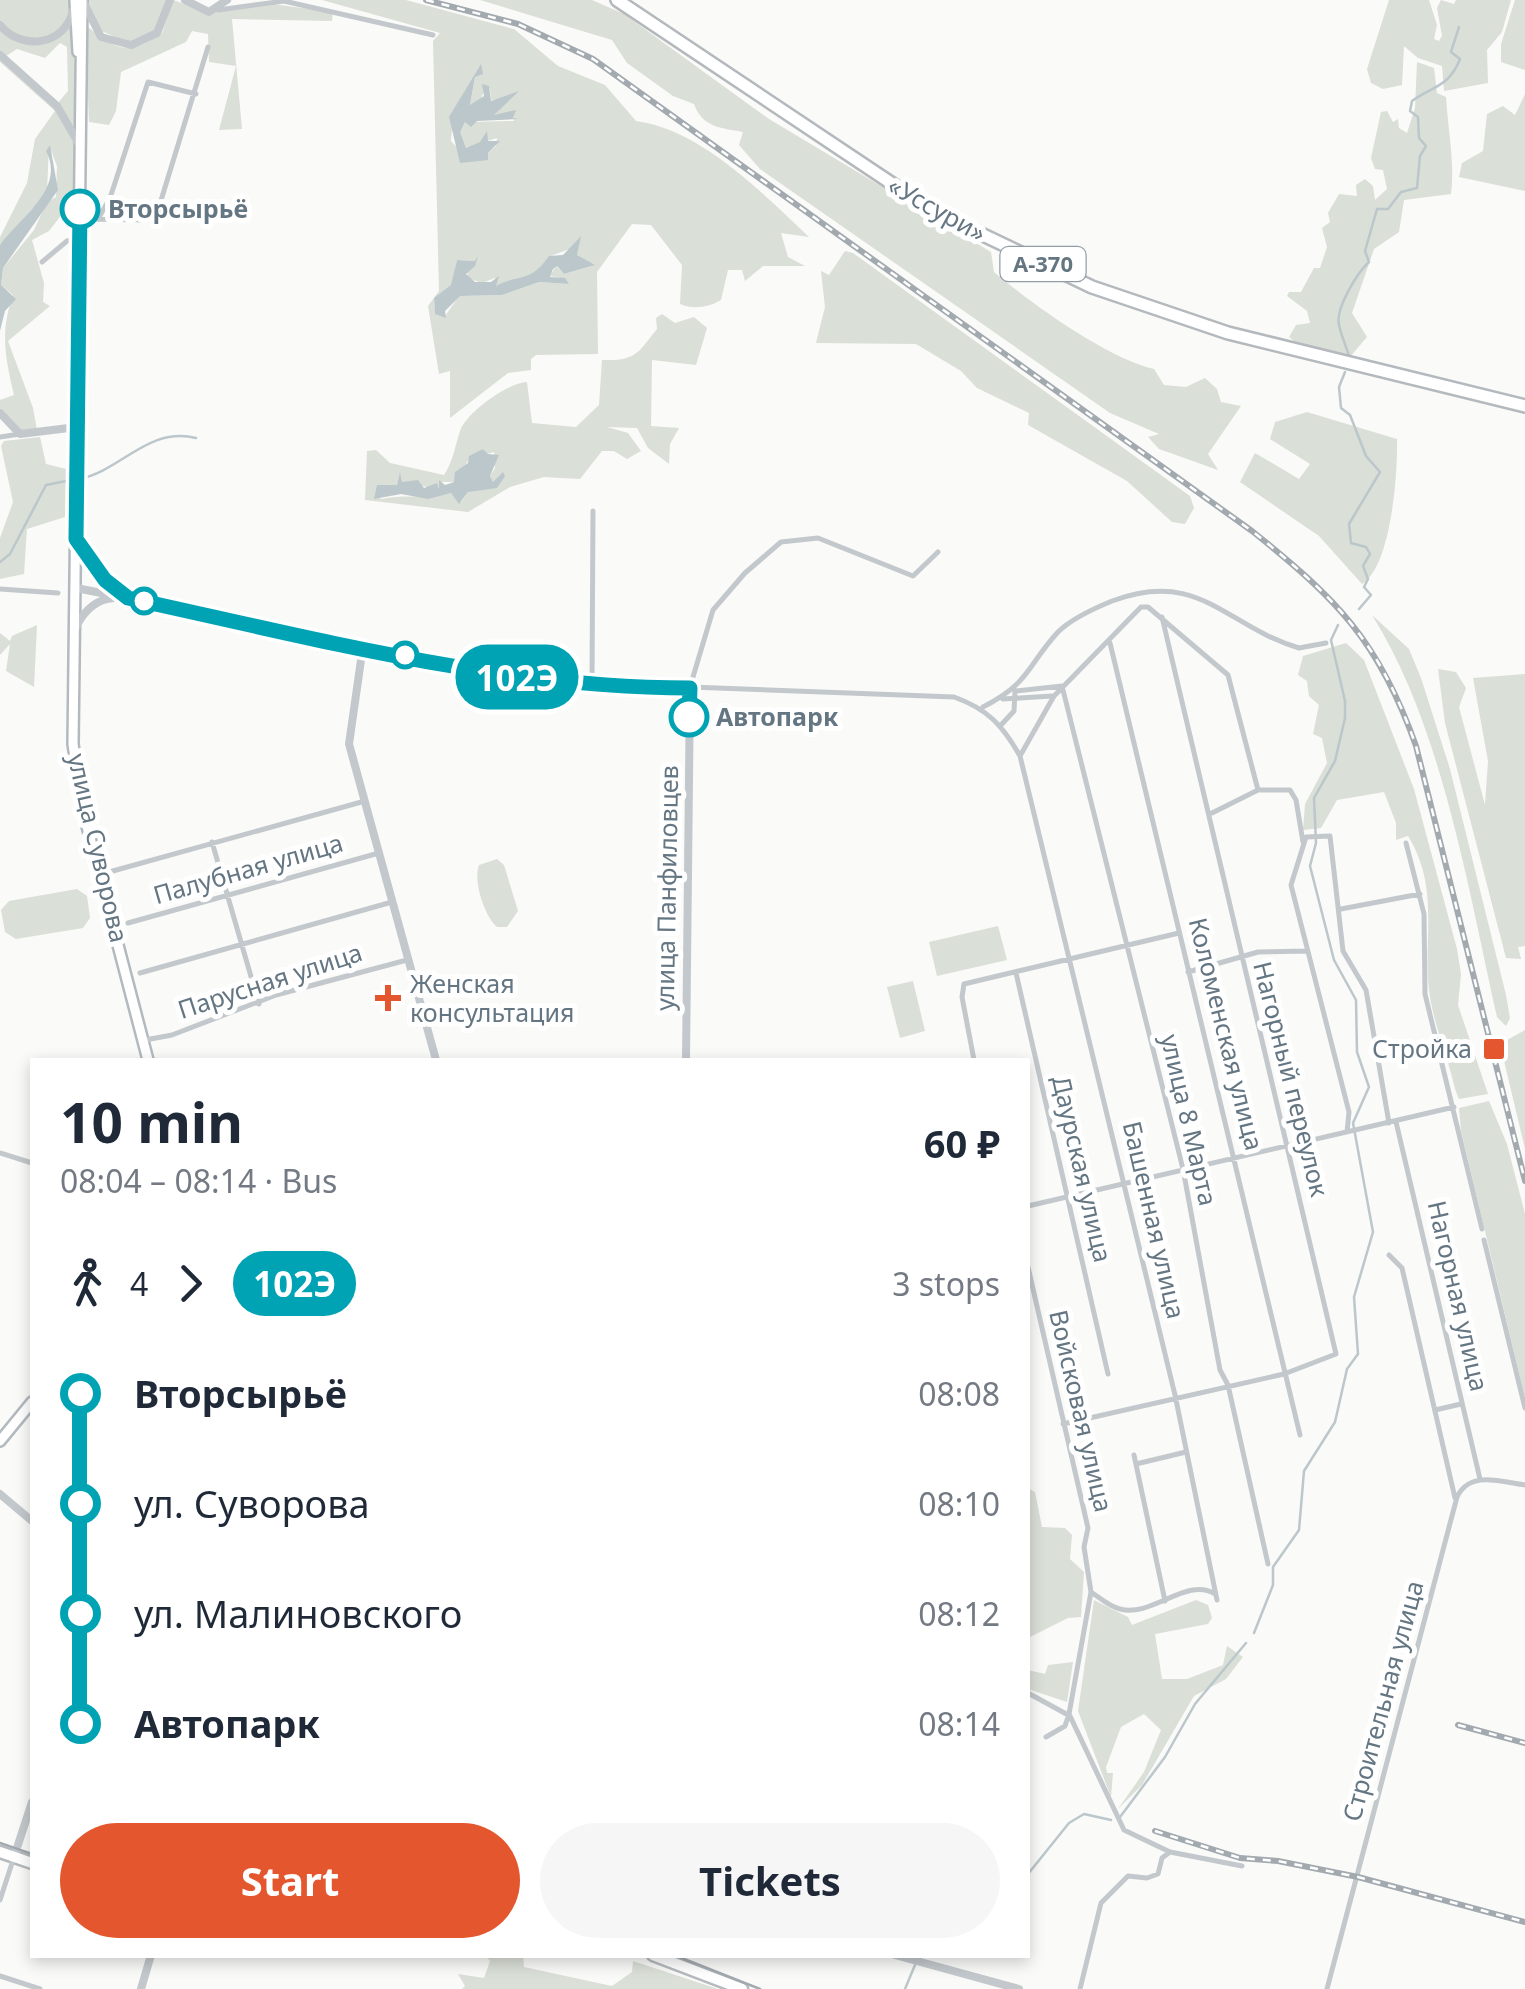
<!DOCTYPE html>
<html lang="en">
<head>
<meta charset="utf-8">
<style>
	body { margin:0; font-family:"Noto Sans",sans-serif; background:#f6f6f7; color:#1f2937; height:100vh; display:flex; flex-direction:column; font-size:38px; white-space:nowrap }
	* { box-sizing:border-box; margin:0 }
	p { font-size:32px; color:#747a83 }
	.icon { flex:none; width:55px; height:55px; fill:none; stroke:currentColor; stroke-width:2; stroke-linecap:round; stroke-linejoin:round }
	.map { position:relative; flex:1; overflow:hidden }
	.drawer { position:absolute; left:30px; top:1058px; width:1000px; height:900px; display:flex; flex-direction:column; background:#fff; border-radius:0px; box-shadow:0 5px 15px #0003 }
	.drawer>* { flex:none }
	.badge { padding:0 20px; border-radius:32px; font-size:35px; line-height:65px }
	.map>.badge { position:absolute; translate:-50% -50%; box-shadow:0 0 0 5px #fff }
	.legs { display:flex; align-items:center; gap:15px; height:110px; padding:0 30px; font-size:32px }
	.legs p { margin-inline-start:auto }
	.summary { display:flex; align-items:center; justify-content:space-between; height:170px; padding:0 30px }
	h1 { font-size:55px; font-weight:700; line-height:75px }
	.primary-button { display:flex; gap:20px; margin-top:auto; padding:20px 30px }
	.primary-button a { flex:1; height:115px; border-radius:60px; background:#e4572e; color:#fff; font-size:40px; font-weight:700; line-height:115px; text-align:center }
	.primary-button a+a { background:#f6f6f7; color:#1f2937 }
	ul { padding:0 30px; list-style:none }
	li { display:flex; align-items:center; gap:35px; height:110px; font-size:38px }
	li i { display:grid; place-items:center; width:15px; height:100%; margin:0 12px; background:currentColor }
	li i::after { content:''; width:25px; height:25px; margin:-12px; border:8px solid; border-radius:50%; background:#fff }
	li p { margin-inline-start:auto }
	li:first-child i { background:linear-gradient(#0000 50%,currentColor 0) }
	li:last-child i { background:linear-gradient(currentColor 50%,#0000 0) }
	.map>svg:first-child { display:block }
	.green { fill:#dadfd7; fill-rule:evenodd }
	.water { fill:#bbc7cb }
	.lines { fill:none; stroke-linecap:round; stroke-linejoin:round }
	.stream { stroke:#bbc7cb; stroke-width:2.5 }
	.secondary-casing { stroke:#b3babf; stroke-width:14 }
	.primary-casing { stroke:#b5babe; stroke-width:15 }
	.trunk-casing { stroke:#b4b9bd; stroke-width:16 }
	.minor { stroke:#c3c8cc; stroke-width:5 }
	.tertiary { stroke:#c3c8cc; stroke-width:8 }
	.secondary { stroke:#fff; stroke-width:9 }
	.primary { stroke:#fff; stroke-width:10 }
	.trunk { stroke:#fff; stroke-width:11 }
	.tram { stroke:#a2aab0; stroke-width:2.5 }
	.rail-casing { stroke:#a2aab0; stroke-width:6 }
	.rail { stroke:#fff; stroke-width:2.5; stroke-dasharray:8; stroke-linecap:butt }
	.line-1-casing { stroke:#fff; stroke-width:22 }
	.line-1 { stroke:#00a3b4; stroke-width:15 }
	.stop-1-dot { fill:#fff; stroke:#00a3b4; stroke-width:5 }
	.poi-dot { fill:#e4572e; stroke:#fff; stroke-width:4 }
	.labels { text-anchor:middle; stroke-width:10; stroke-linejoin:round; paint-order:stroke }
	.shield { fill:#fff; stroke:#939fa8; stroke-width:2.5 }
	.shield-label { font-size:22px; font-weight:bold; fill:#657683 }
	.stop-label { font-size:25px; font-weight:bold; fill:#657683; stroke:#fff; text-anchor:start }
	.street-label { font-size:25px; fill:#657683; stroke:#fff }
	.poi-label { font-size:25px; fill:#657683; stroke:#fff; text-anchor:start }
</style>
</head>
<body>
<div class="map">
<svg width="1525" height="1989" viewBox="0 0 1525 1989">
	<rect width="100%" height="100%" fill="#fafaf8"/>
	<path class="green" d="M0 0H73L78 175 70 204 49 231 32 240 44 283 43 302 50 306 8 341 33 408 37 430 21 431 0 408V400L14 395C5 357 0 332 13 295L1 285 3 268 34 230 47 202 56 197 57 166 49 145 47 192 0 245V237L27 183 35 139 55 111 0 62ZM60 43 67 47 68 91 56 105 3 58 17 49 45 58Z
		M87 0H168L157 29 127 42 99 30Z
		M173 0 211 13 265 3 333 12 332 21 232 19 242 129 219 130 236 66 209 62 208 34 192 31 186 42 121 72 116 111 109 125 89 122 85 25C113 45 123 60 162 33Z
		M322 0H406L514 29 558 66 605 85 636 121C702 130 762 193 809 237L781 233 788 257 805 266H763L745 281 742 270H728L721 300C709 307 694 310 680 304L682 265 651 225 632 224 597 272 598 354 536 355 531 359V370L508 373 450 418V371L439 374 428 306 439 291 433 41 440 33ZM483 67 475 77 470 105 479 103 486 87 490 89 491 100 506 99 494 115 513 116 514 121 465 122 459 132 466 148 497 138 496 146 483 158 468 160 451 141C453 111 462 90 483 67ZM578 246 577 255 592 266 564 274 556 266 550 276 565 279 569 284 539 282 502 295 459 296 445 316 435 314 434 299 452 285 457 260 475 261 467 269 468 278 482 283 495 278 496 286 534 276 553 255Z
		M480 0H592L624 14 769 119 991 252 994 272C1032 304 1107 358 1154 369L1164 385 1186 387 1205 378 1217 389 1221 402 1241 406 1208 454 1218 470 1159 449 1148 437 1159 434 1110 413 760 169 739 145 743 132C721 128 702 127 694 104L673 96 627 63 612 40Z
		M1389 0H1429L1437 25 1434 39 1439 41 1442 36 1437 8 1441 0 1454 4 1456 0H1511L1502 32 1487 50 1488 83 1444 91 1442 66 1418 58 1404 46 1402 85 1383 89 1371 83 1367 69Z
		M1515 0H1525V70L1501 62V44Z
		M1417 62 1434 68 1437 93 1446 97C1448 130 1455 163 1451 194L1404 200 1399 232 1374 249 1352 313 1367 337 1349 358 1294 341 1289 337 1296 325 1310 323 1307 311 1287 296 1289 292H1301L1314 268H1320L1327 247 1322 228 1330 222 1328 213 1339 194 1357 196 1356 185 1365 179 1373 186 1375 200 1387 189 1383 170 1375 169 1371 158 1381 112 1387 111 1393 122 1398 119 1399 128 1407 133 1415 108Z
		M1525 94V191L1459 177 1462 163 1483 151 1487 114 1503 106 1515 115Z
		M845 251 853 253 1190 496 1194 508 1185 524 1172 522 1127 481 1028 425 1029 413 977 388 961 371 916 344 816 343 825 307 821 271 829 275Z
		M662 314 675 323 694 317 707 328 696 365 652 360 651 426 679 428 670 444 669 464 648 448 637 428 607 427 628 433 641 451 627 459 614 451H602L580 479 544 477 510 487 468 512 365 500 367 451 376 450 390 463 444 475C453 462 455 446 460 431 466 413 507 383 527 382L532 423 576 427 599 405 602 360C636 361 637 354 657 329L656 318ZM483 449 487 454 494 452 495 468 490 476 492 483 500 477V484L468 492 461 502 451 493C427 499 405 494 381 499L376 490 397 485 400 473 402 482 438 489 440 482H454L470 458Z
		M1307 412 1397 439C1398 473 1391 567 1362 584L1319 536 1240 482 1255 453 1299 479 1310 464 1270 439 1275 422Z
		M40 437 46 464 66 469 65 517 27 529 24 574 0 579V538L13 502 1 446 4 441Z
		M1372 615 1409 649 1421 678 1450 769 1506 995 1510 1018 1506 1026 1497 1017C1468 888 1442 726 1372 615Z
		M37 625 34 687 6 671 10 644 0 655V633L10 641 12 636Z
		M1346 643 1364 660 1414 789 1457 949 1461 974 1458 1005 1488 1094 1459 1099 1455 1089C1448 1057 1433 1023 1429 990 1423 938 1440 888 1408 836L1396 840V823L1384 792 1337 800 1321 828 1303 830 1305 804 1327 763 1322 738 1313 734 1319 705 1309 696 1307 681 1298 675 1303 656Z
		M1438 669 1456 672 1466 688 1459 707 1485 805 1488 761 1473 678 1525 674V946L1518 947 1521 959 1506 958 1445 723Z
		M497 859 504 865 518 911 507 927H497C484 915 473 881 479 865Z
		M77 889 87 896 90 918 83 928 16 939 5 932 1 910 9 901Z
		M998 926 1007 960 937 976 929 942Z
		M913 981 925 1031 900 1038 887 987Z
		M1525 1030V1149L1500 1044Z
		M1489 1101 1507 1144 1525 1214V1398L1461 1131 1459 1108Z
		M1028 1488 1035 1492 1042 1527 1065 1528 1072 1535 1070 1559 1084 1572 1081 1617 1068 1618 1028 1638Z
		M1094 1600 1128 1617 1132 1625 1196 1600 1208 1605 1212 1618 1208 1624 1155 1634 1162 1679H1187L1223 1665 1227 1646 1243 1657 1226 1679 1194 1696 1142 1785 1118 1809 1144 1772 1161 1730 1144 1714 1121 1727 1106 1767 1107 1773H1113L1111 1797 1078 1711Z
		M1073 1662 1067 1702 1028 1689V1670L1045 1674 1048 1665Z
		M485 1955H523L524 1967 612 1986 632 1972 633 1961 718 1989H462L465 1986 458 1974 484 1978 490 1961Z"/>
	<path class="water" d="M481 64 483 74 475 77 470 105 484 96 482 84 489 86 491 101 519 91 494 115 516 110 513 118 518 119 477 121 471 127 465 122 460 132 466 148 480 142 487 131 488 141H500L488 153V160L460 163 449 117Z
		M50 145 58 190 3 268 1 285 16 299 5 311 0 331V245C20 217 66 189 46 151Z
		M581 236 577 255 595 265 564 274 557 266 553 269 550 277 565 278 569 284 539 282 502 295 460 296 445 311 446 318 435 314 434 298 451 285 457 260 475 261 478 256 475 266 466 274 475 282H491L499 276 496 286C521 273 529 284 549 256L563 255Z
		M483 449 488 454 499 455 490 476 493 482 503 472 505 476 497 488 468 492 459 504 451 493 428 499 401 494 374 499 377 485H397L400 472 402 482 418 480 424 488 437 483 439 489V480L445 485 454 482 455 472 468 463 469 456Z"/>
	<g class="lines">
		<path class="stream" d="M1349 356C1346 346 1341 335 1339 325 1335 308 1358 272 1369 262L1365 251 1377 209H1388L1401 192 1417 188 1420 156 1426 146 1419 138 1418 117 1410 111 1412 101C1433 86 1449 87 1460 59L1451 52 1459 27
			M1345 372 1339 387 1341 408 1350 415 1366 456 1380 472 1349 524 1351 543 1366 547 1370 554 1363 566 1368 579 1364 587 1371 595 1359 609
			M79 479C121 471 148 426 196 438
			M0 562 10 554 46 485 71 480
			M1254 1633 1273 1585V1567L1299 1530 1304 1471 1335 1422 1347 1369 1358 1354 1354 1297 1373 1232 1353 1123 1369 1087 1357 1052 1356 1000 1334 960 1310 866 1316 843 1314 798 1335 761 1345 718V701L1331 640 1338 625
			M1120 1817 1165 1757 1195 1704 1246 1643
			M1028 1874 1069 1823 1084 1814 1111 1820
			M919 1957 920 1955
			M905 1989 915 1965"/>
		<defs>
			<path id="secondary" d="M75 0 78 52
				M82 0 73 744 83 811 148 1060
				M0 1441 32 1402"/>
			<path id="primary" d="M0 1852 32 1863
				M653 1955 742 1989"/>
			<path id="trunk" d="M617 0 903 191 979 233 1092 287 1228 333 1525 406"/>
		</defs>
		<use href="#secondary" class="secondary-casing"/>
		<use href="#primary" class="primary-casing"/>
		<use href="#trunk" class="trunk-casing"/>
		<path class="minor" d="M218 10 284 1 433 35
			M80 219 155 220 208 47
			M98 219 110 198 148 82 196 94
			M42 262 67 241 80 238
			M0 437 20 434
			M938 552 913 576 818 538 781 542 745 573 713 610 690 687 954 697C988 709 1003 726 1020 756L1175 1395 1217 1600
			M0 589 58 593
			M1110 643 1300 1435
			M592 682 593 511
			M1003 699 1052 696
			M983 707C1031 682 1026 667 1058 632 1072 618 1095 608 1112 601 1199 568 1225 626 1299 648L1326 643
			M1001 725 1014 711 1015 691 1062 686 1183 1169 1220 1370 1228 1385 1268 1564
			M1020 756 1054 696 1141 607H1148L1228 675 1258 790 1212 813
			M1258 790H1290L1296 800 1303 842
			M212 842 259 1004
			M1406 843 1424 914 1425 994 1482 1229
			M102 874 365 801
			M1341 909 1420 894
			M128 923 379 853
			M1188 972 1258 952 1306 951
			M140 973 392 902
			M1016 973 1108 1374
			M145 1040 172 1035 276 995 407 960
			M974 1060 962 997 964 984 1179 933
			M1396 1122 1480 1479
			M1347 1132 1349 1112 1291 885 1306 837 1330 836 1343 951 1366 990 1389 1123
			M0 1153 32 1163
			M1028 1206 1454 1107
			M1484 1240 1525 1408
			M1389 1255 1402 1268 1455 1498
			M1028 1267 1088 1528 1084 1547 1091 1592C1100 1598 1110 1607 1120 1609 1152 1618 1187 1576 1215 1594
			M1435 1410 1461 1404
			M1063 1424 1284 1374 1336 1354 1162 617
			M1134 1455 1165 1601
			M1136 1464 1186 1452
			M1028 1693 1070 1716 1124 1830 1170 1852 1242 1866
			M1046 1737 1065 1726 1069 1714 1091 1592
			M0 1900 14 1857
			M0 1976 40 1989
			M1080 1989 1101 1903 1128 1876 1147 1878 1158 1874 1162 1858 1170 1852
			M1327 1989 1457 1497C1470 1470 1501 1482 1525 1485"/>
		<path class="tertiary" d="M185 0 209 12 227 0
			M84 3 101 37 131 45 157 33 170 0
			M0 25C22 51 64 46 73 11
			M0 55 57 106 79 144
			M0 413 20 434 77 427
			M76 539 105 581 125 595
			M76 588C278 627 483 690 690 687L686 1060
			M76 627C84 611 95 599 114 598
			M363 646 349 744 436 1060
			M0 1494 32 1521
			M14 1857 32 1802
			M895 1955 1019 1989
			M141 1989 151 1955"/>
		<use href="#secondary" class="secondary"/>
		<use href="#primary" class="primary"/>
		<use href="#trunk" class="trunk"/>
		<path class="tram" d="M0 1843 32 1854
			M674 1955 760 1989"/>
		<defs>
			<path id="rail" d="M426 0 518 24 593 59 1252 531C1337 599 1379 641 1416 746L1525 1181
				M1458 1725 1525 1743
				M1155 1831 1240 1858 1278 1861 1358 1877 1525 1922"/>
		</defs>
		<use href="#rail" class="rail-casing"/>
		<use href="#rail" class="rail"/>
	</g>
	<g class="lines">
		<defs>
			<path id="line-1" d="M80 209 76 539 105 580 128 598C313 638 500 688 690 688L689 717"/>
		</defs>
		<use href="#line-1" class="line-1-casing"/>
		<use href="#line-1" class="line-1"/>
	</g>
	<g class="stop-1-dot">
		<circle cx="80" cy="209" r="18"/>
		<circle cx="144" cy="601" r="12"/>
		<circle cx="405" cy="655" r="12"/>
		<circle cx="689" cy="717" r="18"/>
	</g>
	<g class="poi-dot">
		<path d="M383 983h10v10h10v10h-10v10h-10v-10h-10v-10h10z"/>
		<rect x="1482" y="1037" width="24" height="24" rx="5"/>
	</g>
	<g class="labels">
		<rect class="shield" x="1000.5" y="247" width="85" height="34" rx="8"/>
		<g class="shield-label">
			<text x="1043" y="272">А-370</text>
		</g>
		<g class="stop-label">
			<text x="108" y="218">Вторсырьё</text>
			<text x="716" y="726">Автопарк</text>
		</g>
		<g class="street-label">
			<text transform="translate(937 209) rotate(29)" y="9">«Уссури»</text>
			<text transform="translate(98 848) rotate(77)" y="9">улица Суворова</text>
			<text transform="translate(248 869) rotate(-16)" y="9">Палубная улица</text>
			<text transform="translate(667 888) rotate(-89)" y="9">улица Панфиловцев</text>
			<text transform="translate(270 981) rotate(-18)" y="9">Парусная улица</text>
			<text transform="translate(1226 1034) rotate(76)" y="9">Коломенская улица</text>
			<text transform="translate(1291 1079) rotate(76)" y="9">Нагорный переулок</text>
			<text transform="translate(1189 1120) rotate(77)" y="9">улица 8 Марта</text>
			<text transform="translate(1082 1169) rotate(77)" y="9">Даурская улица</text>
			<text transform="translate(1154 1220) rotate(77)" y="9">Башенная улица</text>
			<text transform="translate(1458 1296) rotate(77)" y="9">Нагорная улица</text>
			<text transform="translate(1081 1411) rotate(77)" y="9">Войсковая улица</text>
			<text transform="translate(1383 1701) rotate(-75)" y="9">Строительная улица</text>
		</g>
		<g class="poi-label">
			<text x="410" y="993">Женская<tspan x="410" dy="29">консультация</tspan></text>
			<text x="1472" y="1058" text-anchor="end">Стройка</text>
		</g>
	</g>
</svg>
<b class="badge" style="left:517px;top:677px;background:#00a3b4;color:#fff">102Э</b>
<section class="drawer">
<div class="summary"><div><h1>10 min</h1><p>08:04 – 08:14 · Bus</p></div><b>60 ₽</b></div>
<div class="legs"><svg class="icon" aria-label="walk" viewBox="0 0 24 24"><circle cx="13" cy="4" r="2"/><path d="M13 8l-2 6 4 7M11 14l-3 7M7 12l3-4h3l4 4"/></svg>4<svg class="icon" aria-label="forward" viewBox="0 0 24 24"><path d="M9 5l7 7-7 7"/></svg><b class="badge" style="background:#00a3b4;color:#fff">102Э</b><p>3 stops</p></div>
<ul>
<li><i style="color:#00a3b4"></i><b>Вторсырьё</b><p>08:08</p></li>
<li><i style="color:#00a3b4"></i><span>ул. Суворова</span><p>08:10</p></li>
<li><i style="color:#00a3b4"></i><span>ул. Малиновского</span><p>08:12</p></li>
<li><i style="color:#00a3b4"></i><b>Автопарк</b><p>08:14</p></li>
</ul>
<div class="primary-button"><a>Start</a><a>Tickets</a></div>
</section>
</div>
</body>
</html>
